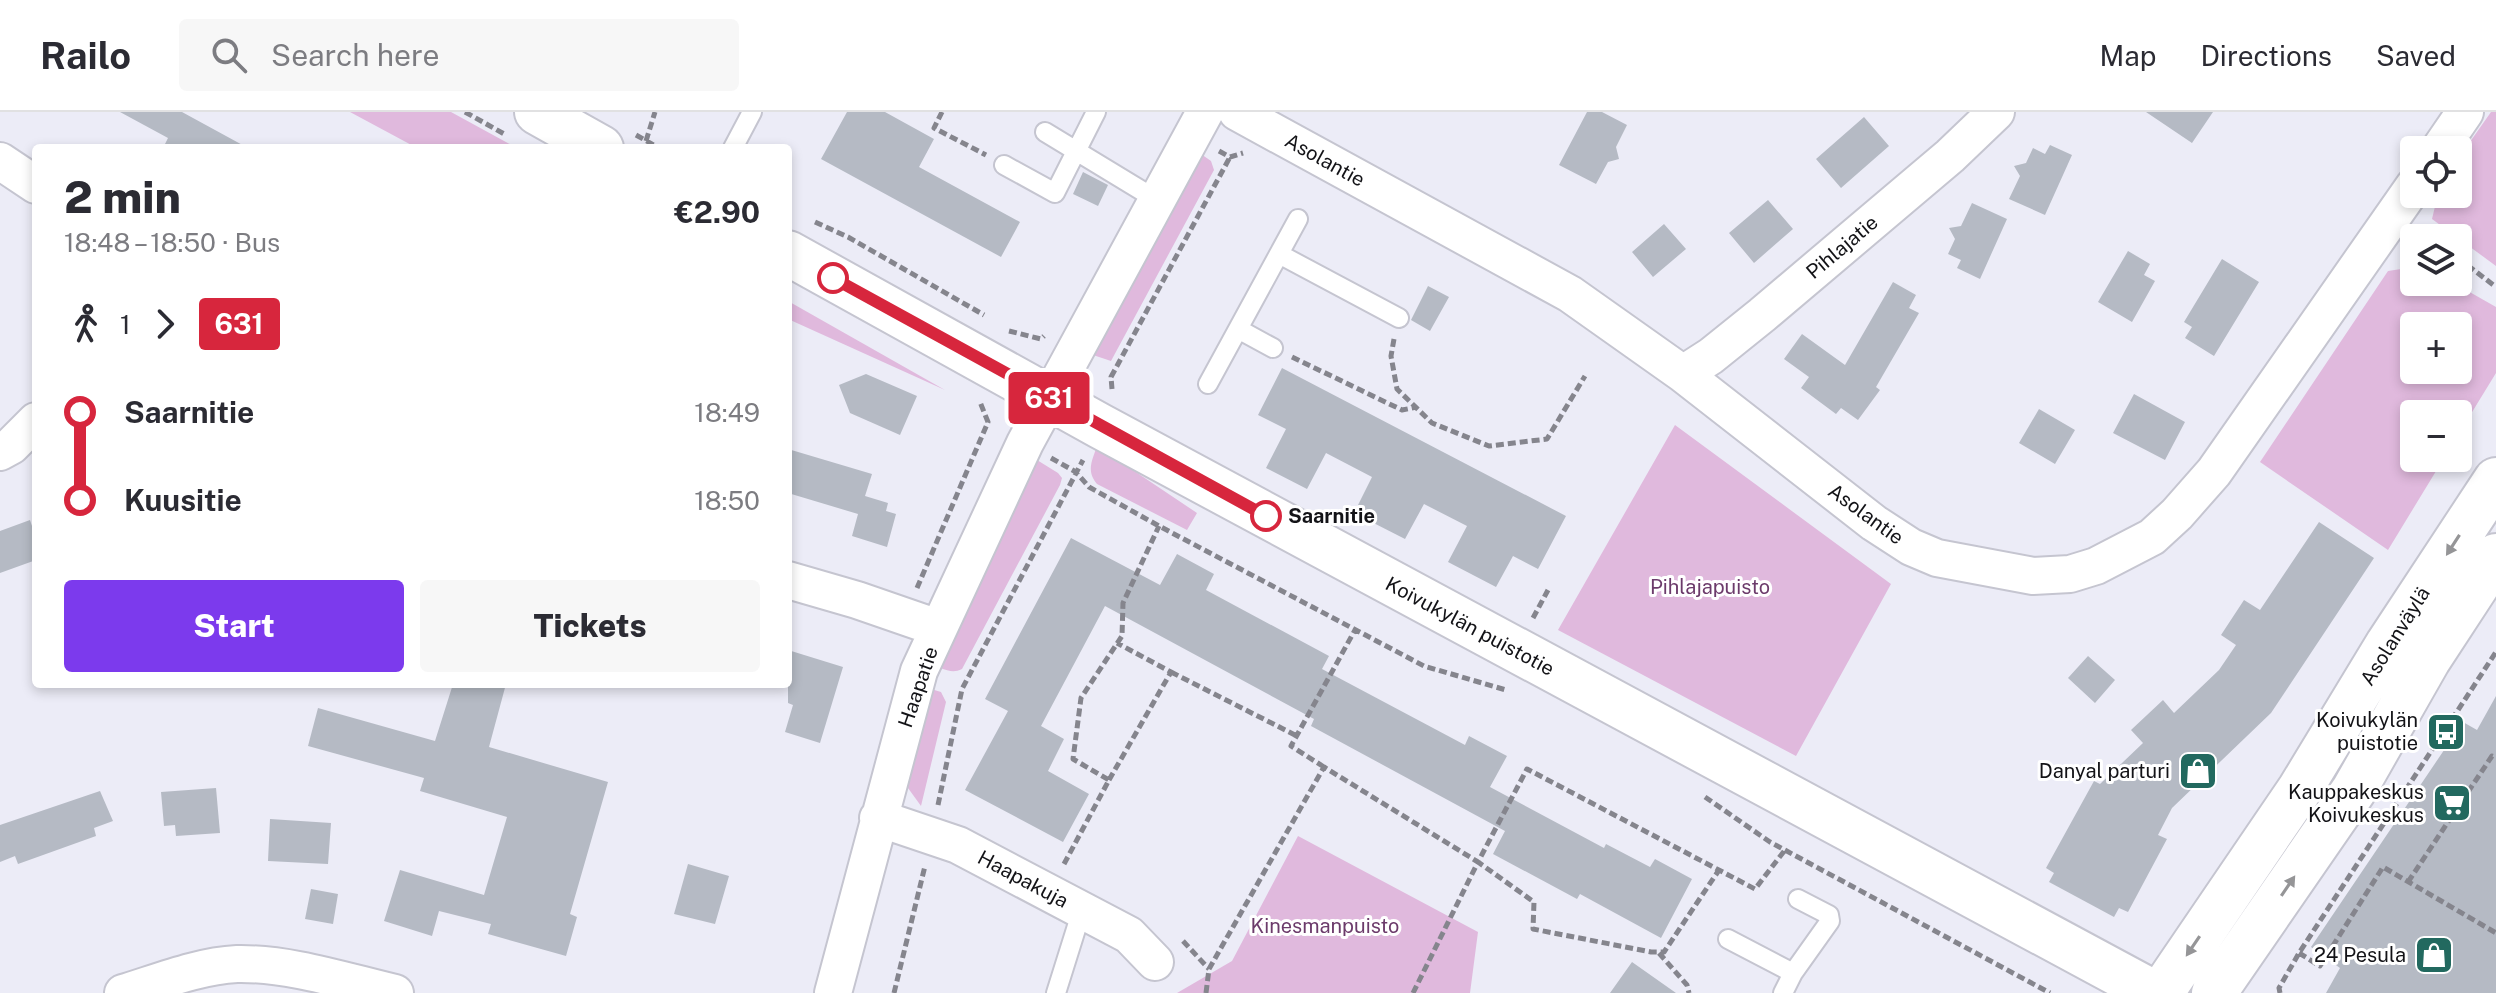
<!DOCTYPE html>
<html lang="en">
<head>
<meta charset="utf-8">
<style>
	body { margin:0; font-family:"Public Sans",sans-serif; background:#f7f7f7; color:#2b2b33; height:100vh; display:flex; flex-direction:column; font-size:30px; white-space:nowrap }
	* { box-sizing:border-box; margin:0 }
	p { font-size:26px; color:#7c7c81 }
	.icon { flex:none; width:44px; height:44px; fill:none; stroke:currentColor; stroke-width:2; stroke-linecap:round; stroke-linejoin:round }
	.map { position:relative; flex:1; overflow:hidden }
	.sheet { position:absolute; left:32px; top:32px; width:760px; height:544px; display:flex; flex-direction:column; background:#fff; border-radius:8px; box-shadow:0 4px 12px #0003 }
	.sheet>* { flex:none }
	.badge { padding:0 16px; border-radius:6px; font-size:28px; line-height:52px }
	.fabs { position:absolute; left:2400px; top:24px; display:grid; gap:16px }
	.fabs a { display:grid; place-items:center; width:72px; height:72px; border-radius:8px; background:#fff; box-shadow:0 4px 12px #0003; font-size:40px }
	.map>.badge { position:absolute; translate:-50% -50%; box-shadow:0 0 0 4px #fff }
	.legs { display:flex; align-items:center; gap:12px; height:88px; padding:0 32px; font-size:26px }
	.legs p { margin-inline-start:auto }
	.head { display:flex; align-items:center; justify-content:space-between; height:136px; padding:0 32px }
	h1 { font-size:44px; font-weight:800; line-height:60px }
	.primary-button { display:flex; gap:16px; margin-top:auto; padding:16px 32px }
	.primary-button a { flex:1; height:92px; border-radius:8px; background:#7c3aed; color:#fff; font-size:32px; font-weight:800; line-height:92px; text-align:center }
	.primary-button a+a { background:#f7f7f7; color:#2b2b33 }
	ul { padding:0 32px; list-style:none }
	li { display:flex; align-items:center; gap:28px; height:88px; font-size:30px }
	li i { display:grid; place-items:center; width:12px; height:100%; margin:0 10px; background:currentColor }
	li i::after { content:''; width:20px; height:20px; margin:-10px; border:6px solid; border-radius:50%; background:#fff }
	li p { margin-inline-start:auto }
	li:first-child i { background:linear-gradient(#0000 50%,currentColor 0) }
	li:last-child i { background:linear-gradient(currentColor 50%,#0000 0) }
	header { display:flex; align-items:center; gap:48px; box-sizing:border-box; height:112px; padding:0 40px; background:#fff; border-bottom:2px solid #e1e1e2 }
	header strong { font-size:38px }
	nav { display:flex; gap:44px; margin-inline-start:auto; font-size:28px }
	.search { width:560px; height:72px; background:#f7f7f7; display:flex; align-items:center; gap:20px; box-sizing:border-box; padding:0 28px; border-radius:8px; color:#7c7c81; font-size:30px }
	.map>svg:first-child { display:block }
	.green { fill:#e0b9dd; fill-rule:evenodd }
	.building { fill:#b5bac4 }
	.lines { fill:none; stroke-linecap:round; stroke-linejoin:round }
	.service-casing { stroke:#c5c5d0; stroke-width:22 }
	.minor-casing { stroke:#c5c5d0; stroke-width:40 }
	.tertiary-casing { stroke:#c5c5d0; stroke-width:48 }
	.secondary-casing { stroke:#c5c5d0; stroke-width:48 }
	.path { stroke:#85858d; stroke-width:5; stroke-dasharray:8 4; stroke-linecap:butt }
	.service { stroke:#fff; stroke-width:18 }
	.minor { stroke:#fff; stroke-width:36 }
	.tertiary { stroke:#fff; stroke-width:44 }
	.secondary { stroke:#fff; stroke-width:44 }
	.oneway { fill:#959597 }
	.line-1-casing { stroke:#fff; stroke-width:18 }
	.line-1 { stroke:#d7263d; stroke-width:12 }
	.stop-1-dot { fill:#fff; stroke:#d7263d; stroke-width:4 }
	.labels { text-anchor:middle; stroke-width:6; stroke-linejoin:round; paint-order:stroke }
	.street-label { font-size:20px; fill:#131317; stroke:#fff }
	.stop-label { font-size:20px; font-weight:bold; fill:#131317; stroke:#fff; text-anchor:start }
	.park-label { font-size:20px; fill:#6c3b6b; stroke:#fff }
	.poi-label { font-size:20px; fill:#131317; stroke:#fff; text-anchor:end }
</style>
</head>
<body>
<header>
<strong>Railo</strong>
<div class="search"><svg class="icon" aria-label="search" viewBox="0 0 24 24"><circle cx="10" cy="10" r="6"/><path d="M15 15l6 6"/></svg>Search here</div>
<nav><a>Map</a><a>Directions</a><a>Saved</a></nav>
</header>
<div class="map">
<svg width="2496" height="881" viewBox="0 0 2496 881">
	<rect width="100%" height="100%" fill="#ececf7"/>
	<path class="green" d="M350 0H451L517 36H417Z
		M2491 0H2496V154L2432 107 2438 82H2458V47Z
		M1201 42 1211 49 1214 58 1111 249 1093 243 1097 232Z
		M2414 155V170H2452L2496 195V261L2458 323V302H2414V346H2444L2388 438 2260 350 2388 159ZM2414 214H2458V258H2414Z
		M788 189 945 278 788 207Z
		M1675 313 1891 472 1796 644 1558 518Z
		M1097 334 1197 401 1187 418 1097 372C1086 359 1092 349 1097 334Z
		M1037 348 1058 361 1062 366 1060 373 962 557C954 561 949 559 940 556Z
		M931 577 941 580 946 590 921 694 908 676V658Z
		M1298 724 1478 820 1470 881H1177L1232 849Z"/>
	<path class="building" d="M120 0H182L248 36H163L168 26Z
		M847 0H885L934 27 919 55 1020 110 1001 145 821 47Z
		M1587 0H1602L1627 13 1616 35 1619 47 1608 50 1596 72 1559 53Z
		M2146 0H2213L2192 31Z
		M1864 5 1889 34 1841 76 1816 47Z
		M2050 33 2072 43 2045 103 2009 87 2020 64 2014 54 2026 51 2033 36 2045 42Z
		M1083 60 1108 73 1098 94 1073 82Z
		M1768 88 1793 117 1754 151 1729 121Z
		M1972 91 2007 107 1980 167 1957 156 1961 148 1948 142 1955 127 1949 116 1961 114Z
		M1664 112 1686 137 1653 165 1632 140Z
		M2128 139 2150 152 2144 163 2155 169 2132 210 2098 190Z
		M2222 147 2259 170 2214 244 2185 226 2192 215 2184 210Z
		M1893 170 1916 183 1909 196 1919 201 1876 275 1880 278 1858 308 1841 296 1836 302 1801 276 1809 265 1784 247 1802 222 1845 253Z
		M1428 174 1449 185 1430 219 1411 208Z
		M1282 256 1566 404 1538 457 1513 444 1496 475 1448 450 1467 414 1424 392 1405 427 1354 401 1372 365 1326 341 1307 377 1266 356 1286 317 1258 303Z
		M866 262 917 284 900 323 850 301 839 273Z
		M2134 282 2185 310 2165 348 2113 321Z
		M2039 297 2075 318 2055 352 2019 331Z
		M788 337 872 362 865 384 888 391 886 399 896 402 887 435 852 424 858 402 788 381Z
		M30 408 36 426V448L0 461V419Z
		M2319 410 2374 446 2271 601 2172 696 2158 723 2167 727 2128 800 2119 796 2114 805 2049 770 2054 761 2046 756 2094 669 2100 672 2143 631 2131 618 2163 588 2174 601 2219 558 2236 533 2221 523 2244 488 2260 498Z
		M1071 426 1160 473 1177 442 1214 462 1206 478 1329 544 1322 557 1465 633 1469 624 1507 644 1490 675 1604 736 1606 732 1650 755 1655 747 1692 767 1661 826 1580 782 1577 787 1493 742 1505 719 1311 614 1314 607 1105 494 1041 614 1064 627 1048 659 1089 682 1063 730 965 678 1008 599 985 587Z
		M788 538 843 555 820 631 785 620 793 593 788 591Z
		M2088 544 2115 568 2095 591 2068 566Z
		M453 572H506L489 635 608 670 570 802 577 805 566 844 488 822 491 812 439 799 432 824 384 809 400 758 484 783 507 705 420 679 424 666 308 634 318 596 435 629Z
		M2496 584V881H2326L2340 856 2311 835 2463 610 2477 618Z
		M216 676 220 721 176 724 175 713 164 714 161 680Z
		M100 679 113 709 94 716 96 724 18 752 15 744 0 750V713Z
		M270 707 331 711 328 752 268 749Z
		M688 752 729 764 715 812 674 802Z
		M311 777 338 782 333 812 305 807Z
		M1632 850 1676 881H1610Z"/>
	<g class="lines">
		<defs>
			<path id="service" d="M1045 20 1157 88
				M733 36 752 0
				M1004 53 1055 81 1096 0
				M1279 142 1399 206
				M1238 217 1273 236
				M1208 272 1298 107
				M1728 827 1793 861
				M1056 881 1082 798
				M1783 881 1793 861 1830 809 1829 803 1798 787"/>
			<path id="minor" d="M1237 0 1570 182 1683 262 1874 411 1911 435 1937 446 2033 464 2070 462 2096 454 2152 425 2177 402 2214 360 2414 74
				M2439 38 2465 0
				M0 49 36 73
				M1683 262 1711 244 1762 203 1950 44 1996 0
				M0 340 11 334 36 309
				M788 468 857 488 938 516
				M878 706 958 733 1129 823 1155 850
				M123 881C159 870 198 854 237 852 289 851 344 869 395 881
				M833 881 919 559 1025 331 1205 0"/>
			<path id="tertiary" d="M537 0 601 36
				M788 141 1100 314 2154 881"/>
			<path id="secondary" d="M2161 881 2300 677 2388 532 2496 368
				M2214 881 2354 678 2428 548 2496 444"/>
		</defs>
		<use href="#service" class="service-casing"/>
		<use href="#minor" class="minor-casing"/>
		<use href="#tertiary" class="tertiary-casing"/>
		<use href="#secondary" class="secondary-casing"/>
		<path class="path" d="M465 0 506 23
			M942 0 934 16 986 43
			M636 23 659 36
			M646 29 655 0
			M1219 39 1230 45 1243 41
			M815 110 848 125 984 203
			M2458 146 2496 175
			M1009 219 1041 227 1044 224
			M1394 227 1391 244 1397 277 1432 311 1489 334 1547 327 1585 264
			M1292 245 1402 298 1417 295
			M1112 277 1111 265 1230 45
			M1051 346 1076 360 1089 375 1159 414 1424 554 1506 578
			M917 476 988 310 980 290
			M1533 506 1548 478
			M1171 560 1297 624
			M1324 655 1291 634 1355 518
			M1109 668 1171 560 1117 531
			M1705 685 1770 730 2050 881
			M938 693 962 577 1083 348
			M1064 752 1109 668 1073 647 1081 586 1122 524 1123 491 1159 414
			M2408 770 2492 644 2496 646
			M1183 829 1209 857
			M1659 841 1687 873 1689 881
			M2299 841 2320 854 2383 755 2496 821
			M894 881 925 754
			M1206 881 1209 857 1324 655 1478 750 1527 657 1755 777 1785 738
			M1413 881 1478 750 1534 790 1533 817 1651 840H1664L1719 758
			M2280 881 2279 876 2299 841 2496 540"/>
		<use href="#service" class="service"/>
		<use href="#minor" class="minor"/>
		<use href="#tertiary" class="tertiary"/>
		<use href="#secondary" class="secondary"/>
	</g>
	<defs><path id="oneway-solid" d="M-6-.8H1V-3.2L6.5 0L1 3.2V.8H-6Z" transform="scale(2)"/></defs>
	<g class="oneway">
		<use href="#oneway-solid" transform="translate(2453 433) rotate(123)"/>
		<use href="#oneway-solid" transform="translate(2288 774) rotate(-56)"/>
		<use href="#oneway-solid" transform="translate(2193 834) rotate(124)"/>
	</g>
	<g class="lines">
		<defs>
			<path id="line-1" d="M833 166 1266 404"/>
		</defs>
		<use href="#line-1" class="line-1-casing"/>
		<use href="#line-1" class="line-1"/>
	</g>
	<defs>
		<symbol id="bus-square" viewBox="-11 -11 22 22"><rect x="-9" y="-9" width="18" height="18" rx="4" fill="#22695f" stroke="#fff"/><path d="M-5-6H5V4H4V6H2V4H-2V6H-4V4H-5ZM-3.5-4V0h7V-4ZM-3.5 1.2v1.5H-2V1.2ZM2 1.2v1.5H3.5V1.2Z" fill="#fff"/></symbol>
		<symbol id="shop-square" viewBox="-11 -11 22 22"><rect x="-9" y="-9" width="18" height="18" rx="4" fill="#22695f" stroke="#fff"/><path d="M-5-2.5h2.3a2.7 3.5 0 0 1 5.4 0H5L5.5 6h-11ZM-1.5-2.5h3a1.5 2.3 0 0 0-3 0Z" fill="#fff"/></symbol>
		<symbol id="supermarket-square" viewBox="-11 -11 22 22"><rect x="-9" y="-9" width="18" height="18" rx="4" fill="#22695f" stroke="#fff"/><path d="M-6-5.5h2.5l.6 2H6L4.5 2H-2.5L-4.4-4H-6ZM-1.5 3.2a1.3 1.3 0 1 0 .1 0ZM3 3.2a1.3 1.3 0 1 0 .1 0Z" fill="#fff"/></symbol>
	</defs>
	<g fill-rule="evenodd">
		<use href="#bus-square" x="2424" y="598" width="44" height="44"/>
		<use href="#shop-square" x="2176" y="637" width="44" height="44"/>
		<use href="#supermarket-square" x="2430" y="669" width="44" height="44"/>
		<use href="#shop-square" x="2412" y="821" width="44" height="44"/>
	</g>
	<g class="stop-1-dot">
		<circle cx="833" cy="166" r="14"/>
		<circle cx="1266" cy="404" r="14"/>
	</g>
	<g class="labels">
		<g class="street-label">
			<text transform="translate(1325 48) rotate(29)" y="7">Asolantie</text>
			<text transform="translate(1842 135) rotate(-40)" y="7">Pihlajatie</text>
			<text transform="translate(1866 402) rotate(36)" y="7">Asolantie</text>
			<text transform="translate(1470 514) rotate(28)" y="7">Koivukylän puistotie</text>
			<text transform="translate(2395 524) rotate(-58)" y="7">Asolanväylä</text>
			<text transform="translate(918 575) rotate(-71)" y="7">Haapatie</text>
			<text transform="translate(1023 767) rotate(28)" y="7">Haapakuja</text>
		</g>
		<g class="stop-label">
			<text x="1288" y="411">Saarnitie</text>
		</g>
		<g class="park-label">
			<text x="1710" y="482">Pihlajapuisto</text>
			<text x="1325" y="821">Kinesmanpuisto</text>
		</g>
		<g class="poi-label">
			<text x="2418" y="615">Koivukylän<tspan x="2418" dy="23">puistotie</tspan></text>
			<text x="2170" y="666">Danyal parturi</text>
			<text x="2424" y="687">Kauppakeskus<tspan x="2424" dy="23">Koivukeskus</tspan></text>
			<text x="2406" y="850">24 Pesula</text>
		</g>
	</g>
</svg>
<div class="fabs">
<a><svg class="icon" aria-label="locate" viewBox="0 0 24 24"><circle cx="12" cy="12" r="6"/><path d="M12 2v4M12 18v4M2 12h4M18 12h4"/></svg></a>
<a><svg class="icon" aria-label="layers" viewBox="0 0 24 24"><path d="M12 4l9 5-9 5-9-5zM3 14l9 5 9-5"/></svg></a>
<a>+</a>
<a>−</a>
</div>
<b class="badge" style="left:1049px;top:286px;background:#d7263d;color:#fff">631</b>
<section class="sheet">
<div class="head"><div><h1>2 min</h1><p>18:48 – 18:50 · Bus</p></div><b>€2.90</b></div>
<div class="legs"><svg class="icon" aria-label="walk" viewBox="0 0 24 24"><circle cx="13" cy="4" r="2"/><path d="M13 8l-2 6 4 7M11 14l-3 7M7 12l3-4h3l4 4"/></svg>1<svg class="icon" aria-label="forward" viewBox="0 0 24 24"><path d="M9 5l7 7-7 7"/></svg><b class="badge" style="background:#d7263d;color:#fff">631</b></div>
<ul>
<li><i style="color:#d7263d"></i><b>Saarnitie</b><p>18:49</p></li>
<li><i style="color:#d7263d"></i><b>Kuusitie</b><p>18:50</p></li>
</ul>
<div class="primary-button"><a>Start</a><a>Tickets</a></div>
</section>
</div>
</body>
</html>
